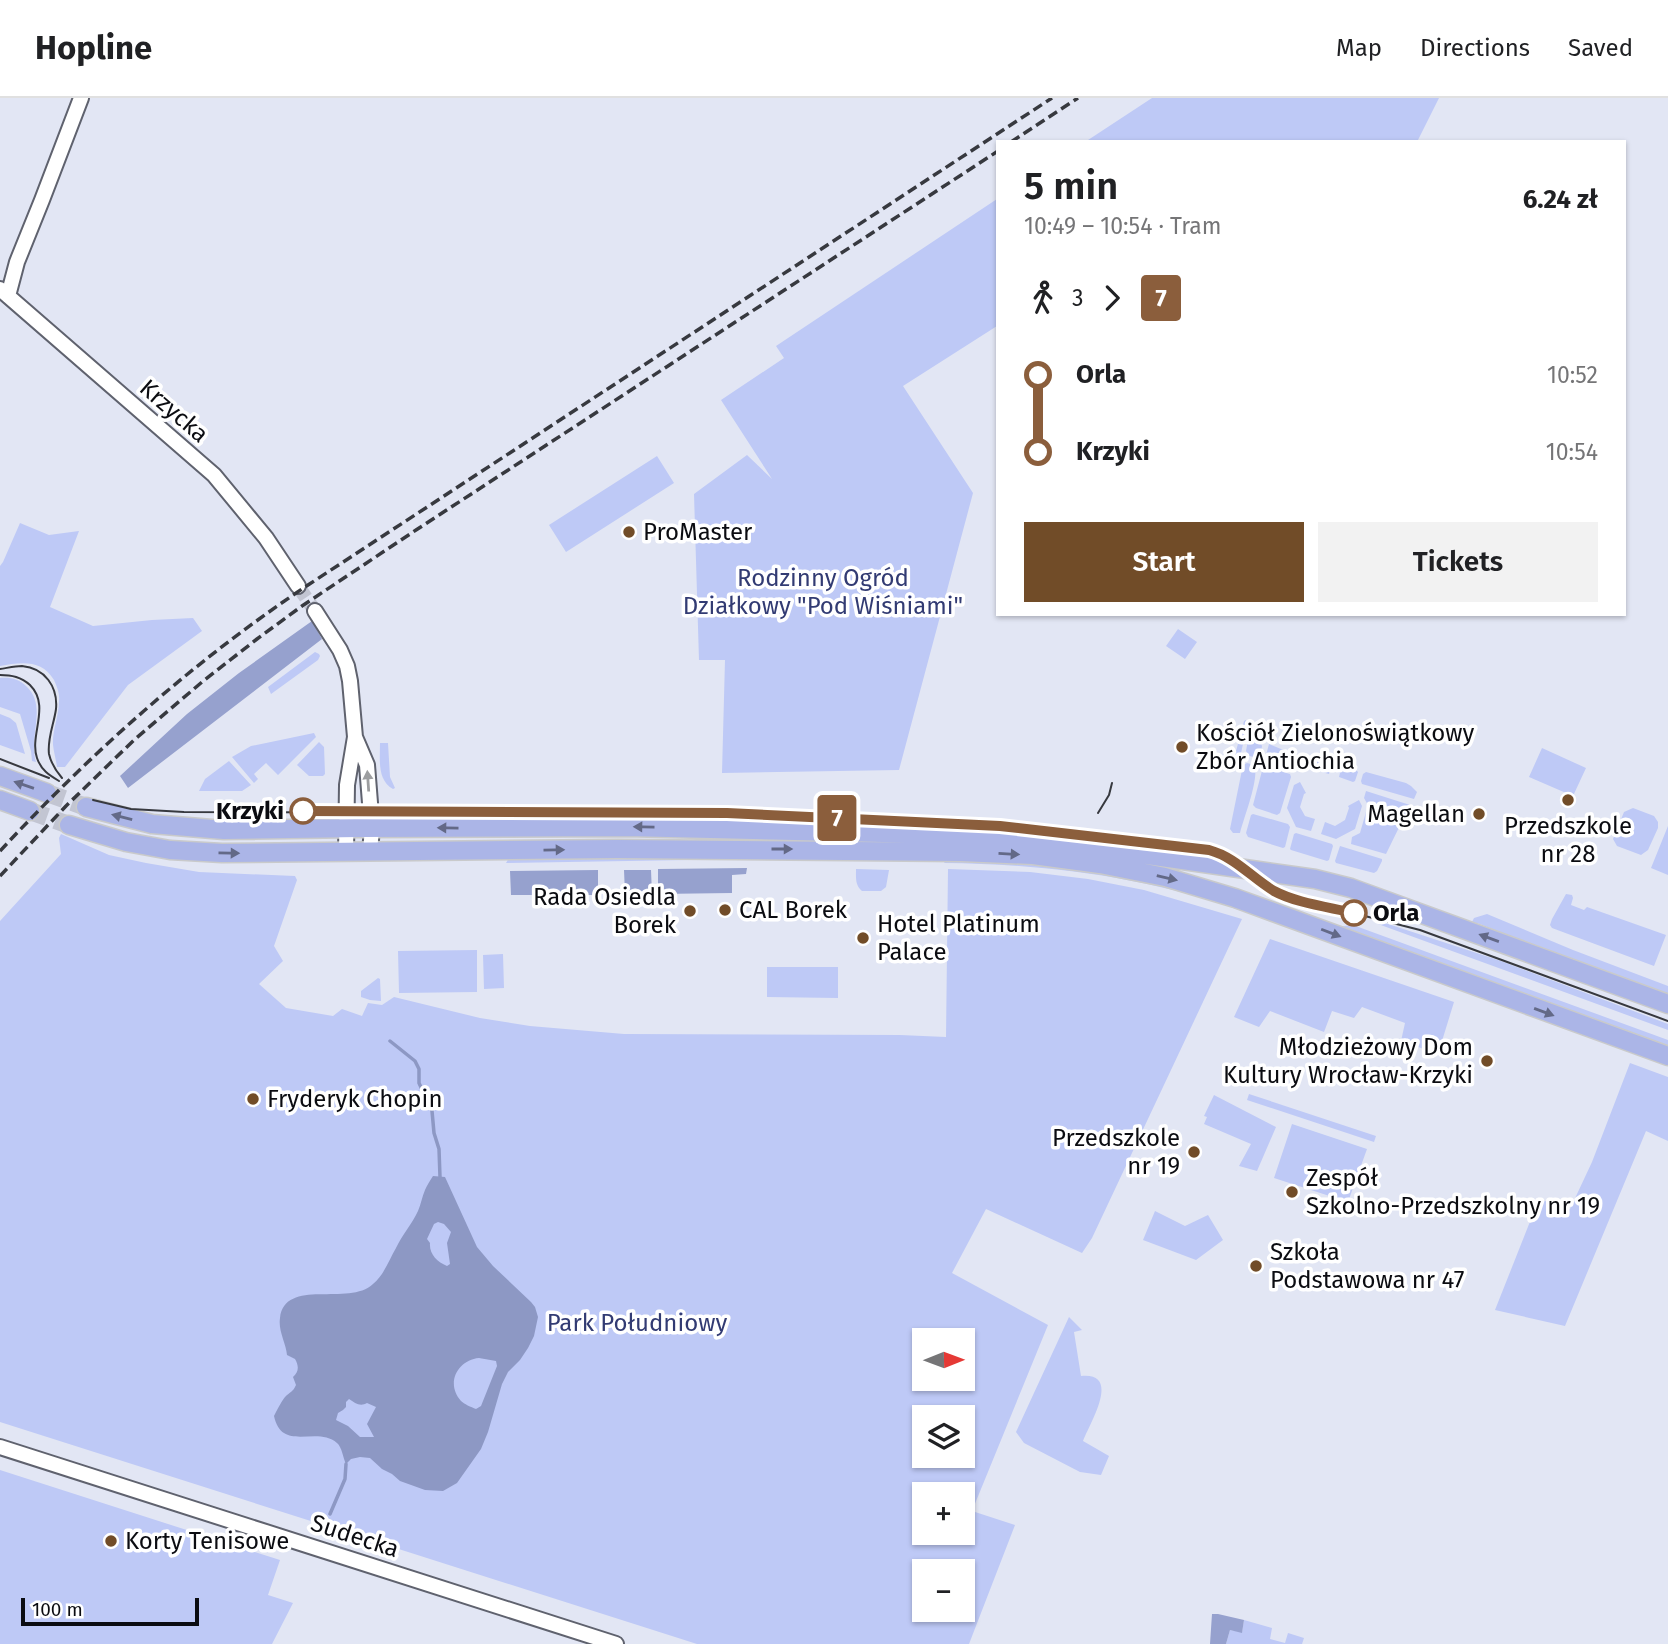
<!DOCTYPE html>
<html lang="en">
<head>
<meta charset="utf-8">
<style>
	body { margin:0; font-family:"Fira Sans",sans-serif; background:#f2f2f2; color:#202124; height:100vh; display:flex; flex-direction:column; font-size:26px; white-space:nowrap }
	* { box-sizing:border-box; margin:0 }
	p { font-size:23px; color:#757577 }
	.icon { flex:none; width:38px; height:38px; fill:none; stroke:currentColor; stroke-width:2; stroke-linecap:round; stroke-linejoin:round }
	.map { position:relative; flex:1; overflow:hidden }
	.details { position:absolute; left:996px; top:42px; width:630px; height:476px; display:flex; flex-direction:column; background:#fff; border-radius:0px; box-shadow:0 2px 5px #0004 }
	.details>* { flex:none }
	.badge { padding:0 14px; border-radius:5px; font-size:24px; line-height:46px }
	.needle { width:46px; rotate:89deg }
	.tools { position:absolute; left:912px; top:1230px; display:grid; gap:14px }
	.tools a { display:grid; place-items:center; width:63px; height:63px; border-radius:0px; background:#fff; box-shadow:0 2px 5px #0004; font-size:35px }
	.scale { position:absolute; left:21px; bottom:18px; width:178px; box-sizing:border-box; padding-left:7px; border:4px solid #0b0c11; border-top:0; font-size:19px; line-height:24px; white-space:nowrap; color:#0b0c11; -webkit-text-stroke:5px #fff; paint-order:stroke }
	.map>.badge { position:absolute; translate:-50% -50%; box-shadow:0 0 0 4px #fff }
	.legs { display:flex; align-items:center; gap:10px; height:77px; padding:0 28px; font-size:23px }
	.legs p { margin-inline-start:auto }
	.headline { display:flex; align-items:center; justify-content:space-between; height:119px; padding:0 28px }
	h1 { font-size:38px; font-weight:600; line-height:52px }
	.button { display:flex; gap:14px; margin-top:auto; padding:14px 28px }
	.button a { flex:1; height:80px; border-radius:0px; background:#714c28; color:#fff; font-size:28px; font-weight:600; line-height:80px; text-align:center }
	.button a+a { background:#f2f2f2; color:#202124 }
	ul { padding:0 28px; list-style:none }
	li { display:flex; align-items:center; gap:24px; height:77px; font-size:26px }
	li i { display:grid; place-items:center; width:10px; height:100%; margin:0 9px; background:currentColor }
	li i::after { content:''; width:18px; height:18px; margin:-9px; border:5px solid; border-radius:50%; background:#fff }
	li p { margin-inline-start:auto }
	li:first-child i { background:linear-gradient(#0000 50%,currentColor 0) }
	li:last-child i { background:linear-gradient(currentColor 50%,#0000 0) }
	header { display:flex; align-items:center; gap:42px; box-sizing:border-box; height:98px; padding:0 35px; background:#fff; border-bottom:2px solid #e0e0e0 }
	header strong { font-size:33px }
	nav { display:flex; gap:38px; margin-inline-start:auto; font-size:24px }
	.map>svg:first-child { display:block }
	.green { fill:#bec9f6; fill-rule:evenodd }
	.forest { fill:#96a1ce }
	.water { fill:#8d98c4; fill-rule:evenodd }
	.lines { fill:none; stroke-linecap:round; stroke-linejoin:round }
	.stream { stroke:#8d98c4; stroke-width:3.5 }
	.minor-tunnel { stroke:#c2c5d2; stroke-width:14; stroke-dasharray:14 7; stroke-linecap:butt }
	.major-tunnel { stroke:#c2c5d2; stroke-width:18; stroke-dasharray:18 9; stroke-linecap:butt }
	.minor-casing { stroke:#5f626e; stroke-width:18 }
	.major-casing { stroke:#c9cacb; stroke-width:21 }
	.minor { stroke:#fff; stroke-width:14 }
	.major { stroke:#abb5e7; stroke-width:18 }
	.tram { stroke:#37393f; stroke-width:2 }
	.rail { stroke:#37393f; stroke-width:3.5; stroke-dasharray:10 5; stroke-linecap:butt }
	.oneway { fill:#9d9ea0 }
	.oneway2 { fill:#636987 }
	.line-1-casing { stroke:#fff; stroke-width:16 }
	.line-1 { stroke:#8b5e3c; stroke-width:10 }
	.poi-dot { fill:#714c28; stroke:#fff; stroke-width:2.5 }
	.stop-1-dot { fill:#fff; stroke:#8b5e3c; stroke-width:3.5 }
	.labels { text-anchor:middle; stroke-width:7; stroke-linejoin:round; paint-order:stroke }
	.street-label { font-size:24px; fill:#0b0c11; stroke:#fff }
	.poi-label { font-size:24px; fill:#0b0c11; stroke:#fff; text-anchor:start }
	.park-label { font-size:24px; fill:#323b73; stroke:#fff }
	.stop-label { font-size:24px; font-weight:bold; fill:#0b0c11; stroke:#fff; text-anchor:end }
</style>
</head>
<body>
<header>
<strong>Hopline</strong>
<nav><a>Map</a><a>Directions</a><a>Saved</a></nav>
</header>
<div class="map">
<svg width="1668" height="1546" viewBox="0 0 1668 1546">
	<rect width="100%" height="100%" fill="#e2e6f4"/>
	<path class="green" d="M1152 0H1439L1417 44H1085Z
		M997 101V228L903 288 973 395 899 672 722 675 725 562H699L694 396 747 357 772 381 721 302 784 260 776 248Z
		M657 358 674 385 566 454 549 427Z
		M20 425 49 437 79 433 50 509 93 528 152 522 193 520 202 533 128 587 65 669H57C56 662 54 655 53 647 52 633 59 618 59 603 60 596 57 589 54 582 42 561 21 564 0 568V468L3 464Z
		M1178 531 1197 544 1185 561 1166 548Z
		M315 554 319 556 320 558 318 562 271 596 268 589Z
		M0 580C10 579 19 581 26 588 48 608 28 638 36 664L32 663 31 653 20 616 0 609Z
		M0 616 10 620 16 625 25 656 0 647Z
		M1246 622 1248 623 1238 669 1227 674 1223 667 1224 663 1235 657 1244 623Z
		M1253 630 1262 648 1260 660 1249 658 1246 653 1250 631Z
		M314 635 316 639 278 677 266 665 254 676 258 681 254 685 232 659 251 648Z
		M319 644 324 649 325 676 323 678H309L297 667Z
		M380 645H388L390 679 395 690 393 691C377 682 380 662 380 645Z
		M1269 646 1286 653 1309 659 1310 661 1306 673 1304 674 1267 663 1265 661Z
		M1542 650 1586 670 1573 698 1529 679Z
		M1318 661 1356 672 1358 674 1355 683 1353 684 1339 679 1340 675 1330 672 1329 676 1314 672 1316 662Z
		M229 663 251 687 242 693H199L205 681Z
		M1247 665 1255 667C1258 685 1245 716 1240 735H1233L1230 731 1243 667Z
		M1263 669H1266L1290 676 1291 679 1280 715 1277 717 1256 710 1253 707Z
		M1366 674 1406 685 1411 688 1417 694 1414 701 1362 686 1361 683 1363 676Z
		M1300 684 1306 695 1304 696 1300 709 1305 718 1315 721 1311 733 1296 729 1287 710 1294 687Z
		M1366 693 1410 707 1386 756 1351 746 1352 739 1360 735 1368 707 1364 700Z
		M1359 702 1362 708 1355 731 1336 741 1321 736 1325 724 1335 728 1345 722 1349 710 1348 708Z
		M1633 710 1654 718 1658 724V730L1648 752 1641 757 1617 748 1613 741 1624 714Z
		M1253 716 1288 726 1290 729 1285 749 1283 750 1248 739 1246 735 1251 717Z
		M1668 728V777L1651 770Z
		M1296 735 1332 746 1333 748 1329 762 1327 763 1291 752 1290 751 1294 736Z
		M61 736 109 757 146 765 199 774 295 778 297 782 274 848 283 863 259 886 286 910 333 918 342 911 362 918 368 905 382 907 394 899 480 920 530 928 624 936 900 937 946 939 948 771 1030 774 1088 781 1144 792 1242 821 1092 1140 1082 1155 986 1111 952 1175 1048 1227 972 1413 1015 1427 969 1546H697L0 1324V823L61 756 59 740ZM924 1242H962V1281H924ZM924 1320H962V1358H924ZM924 1396H962V1435H924ZM924 1474H962V1512H924Z
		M1340 748 1382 761V763L1377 773 1374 775 1336 765 1335 763Z
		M744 758 747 761 506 765 509 760Z
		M947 761C1015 765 1083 767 1150 784 1181 791 1212 802 1243 811L1242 813C1147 779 1045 766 944 765Z
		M856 771 889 772 886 789 881 793H862C855 787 856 780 856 771Z
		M1566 796 1572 797 1573 800 1571 807 1584 812 1587 809 1666 837 1654 868 1552 830 1550 827 1552 821Z
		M1487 816 1573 852 1668 888V897L1555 857 1480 826 1472 824 1474 820Z
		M1379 823 1501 863 1668 926V932L1378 826Z
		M1353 827 1668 942V950L1337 829Z
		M1270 841 1454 904 1438 956 1401 943 1405 925 1362 909 1354 920 1332 913 1324 934 1270 913 1259 929 1234 919Z
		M477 852V894L399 895 398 853Z
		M503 856 504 890 484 891 483 857Z
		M767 869H838V900L767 899Z
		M378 880 380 881 381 903 370 902 361 899V893Z
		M1630 965 1668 979V1043L1646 1033 1565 1228 1495 1212 1539 1101 1570 1111 1592 1064Z
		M1249 996 1376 1038 1374 1044 1247 1002Z
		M1214 997 1276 1029 1257 1073 1239 1068 1251 1046 1204 1026 1207 1019 1204 1018Z
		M1292 1026 1367 1051 1348 1104 1274 1080Z
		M1155 1113 1185 1128 1208 1117 1223 1142 1196 1162 1143 1142Z
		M1069 1219 1082 1232 1074 1234 1081 1278C1122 1274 1090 1325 1083 1343L1109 1358 1101 1377 1080 1374 1024 1345 1016 1334Z
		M0 1372 280 1462 268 1497 293 1505 272 1546H0Z
		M1244 1522 1272 1530 1270 1541 1285 1545 1288 1535 1304 1540 1302 1546H1226L1230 1532 1242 1534Z"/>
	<path class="forest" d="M312 523 322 541 128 690 120 678 187 616 239 575Z
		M747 770 746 776 732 777V795L658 796V771Z
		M598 772V797H511L510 773Z
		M624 772H651L652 796H625Z
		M1212 1516H1218L1244 1522 1242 1535 1230 1532 1226 1546H1210Z"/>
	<path class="water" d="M433 1078 445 1079 477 1149 493 1168 531 1204 535 1209 538 1219 534 1238 528 1250 520 1262 508 1274 502 1286 488 1334 481 1351 457 1385 443 1393 425 1392 400 1383 392 1376 382 1371 370 1360 360 1359 351 1361 346 1366C343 1360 342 1349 337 1345 317 1327 282 1355 274 1318 277 1312 281 1304 285 1299 290 1294 293 1294 296 1287L293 1279C299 1274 299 1268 295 1261L287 1257C286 1245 278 1233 280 1220 285 1179 349 1209 373 1186 384 1177 389 1162 396 1150 402 1137 412 1126 418 1113 421 1106 422 1099 425 1092 427 1087 430 1083 433 1078ZM438 1124 444 1126 451 1134 447 1145 450 1166 447 1168C437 1164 429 1156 430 1145L427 1141 434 1126ZM479 1260 496 1263 497 1268 481 1308 476 1311C471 1309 464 1306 461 1303 445 1285 458 1262 479 1260ZM349 1301C355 1305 360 1309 367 1305L376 1309 367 1326 374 1339H360L348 1328 336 1322 338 1315 343 1312 346 1309V1304Z"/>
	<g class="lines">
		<path class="stream" d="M390 943 415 963 419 971V985L432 1013 434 1035 439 1051 440 1079
			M330 1416 345 1381 346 1366"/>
		<path class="minor-tunnel" d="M298 488 315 513"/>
		<path class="major-tunnel" d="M47 695 86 709
			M30 713 69 727"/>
		<defs>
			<path id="minor" d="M0 191 214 377 266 440 298 488
				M8 198 17 164 42 102 81 0
				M315 513 340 552 347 568 350 583 355 639 347 687 346 755
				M355 639 367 667 372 730 370 754
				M0 1349 616 1546"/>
			<path id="major" d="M0 678 47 695
				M0 702 30 713
				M86 709 152 726 224 732 359 730 627 729 972 737 1036 741 1315 781 1351 790 1668 906
				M69 727 126 744 170 752 222 755 617 751 961 754 1033 757 1100 766 1165 779 1235 800 1668 958"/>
		</defs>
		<use href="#minor" class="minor-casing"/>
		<use href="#major" class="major-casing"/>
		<use href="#minor" class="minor"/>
		<use href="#major" class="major"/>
		<path class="tram" d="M0 571C7 570 15 568 22 568 45 570 58 589 56 611 54 626 47 641 49 656 51 665 56 673 62 680
			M0 577C12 577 21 579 30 587 51 608 29 637 37 660 41 672 49 677 59 683
			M0 661 49 680
			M93 702 131 711 184 714 727 715 1000 728 1200 750 1215 754 1228 759 1263 785 1286 798 1420 832 1668 923
			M1098 715 1109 697 1112 685"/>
		<path class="rail" d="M1011 44 1078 0
			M0 753C93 653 194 563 308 487L1052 0
			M0 778 66 708 134 642 202 584 257 541 302 508 416 432 998 53"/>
	</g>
	<defs><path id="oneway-solid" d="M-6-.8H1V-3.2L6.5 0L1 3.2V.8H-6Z" transform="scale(1.75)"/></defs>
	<use class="oneway" href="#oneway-solid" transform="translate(368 683) rotate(-94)"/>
	<g class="oneway2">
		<use href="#oneway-solid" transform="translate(24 687) rotate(-161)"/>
		<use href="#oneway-solid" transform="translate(122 719) rotate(-166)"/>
		<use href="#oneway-solid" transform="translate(644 729) rotate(-179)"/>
		<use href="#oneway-solid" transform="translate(448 730) rotate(-179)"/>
		<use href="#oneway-solid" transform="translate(782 751)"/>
		<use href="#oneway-solid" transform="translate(554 752) rotate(-1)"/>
		<use href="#oneway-solid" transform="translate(229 755) rotate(1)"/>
		<use href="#oneway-solid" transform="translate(1009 756) rotate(3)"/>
		<use href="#oneway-solid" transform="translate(1167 780) rotate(13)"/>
		<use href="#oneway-solid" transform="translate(1331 835) rotate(21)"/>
		<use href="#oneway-solid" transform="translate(1489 840) rotate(-160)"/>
		<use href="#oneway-solid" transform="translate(1544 914) rotate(20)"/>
	</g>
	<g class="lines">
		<defs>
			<path id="line-1" d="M303 713 727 715 1000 728 1209 752C1235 759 1251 779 1274 793 1296 805 1329 809 1354 815"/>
		</defs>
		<use href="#line-1" class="line-1-casing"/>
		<use href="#line-1" class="line-1"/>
	</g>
	<g class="poi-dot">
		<circle cx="629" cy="434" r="7"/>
		<circle cx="1182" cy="649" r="7"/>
		<circle cx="1568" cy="702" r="7"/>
		<circle cx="1479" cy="716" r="7"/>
		<circle cx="725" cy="812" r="7"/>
		<circle cx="690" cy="813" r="7"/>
		<circle cx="863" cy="840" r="7"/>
		<circle cx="1487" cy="963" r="7"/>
		<circle cx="253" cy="1001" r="7"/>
		<circle cx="1194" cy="1054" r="7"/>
		<circle cx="1292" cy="1094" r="7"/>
		<circle cx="1256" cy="1168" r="7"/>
		<circle cx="111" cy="1443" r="7"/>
	</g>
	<g class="stop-1-dot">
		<circle cx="303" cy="713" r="12"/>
		<circle cx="1354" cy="815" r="12"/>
	</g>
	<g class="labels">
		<g class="street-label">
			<text transform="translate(174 313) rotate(41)" y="8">Krzycka</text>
			<text transform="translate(355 1438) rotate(18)" y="8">Sudecka</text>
		</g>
		<g class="poi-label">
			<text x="643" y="442">ProMaster</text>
			<text x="1196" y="643">Kościół Zielonoświątkowy<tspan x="1196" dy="28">Zbór Antiochia</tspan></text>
			<text x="1465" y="724" text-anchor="end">Magellan</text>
			<text x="1568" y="736" text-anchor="middle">Przedszkole<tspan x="1568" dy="28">nr 28</tspan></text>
			<text x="676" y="807" text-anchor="end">Rada Osiedla<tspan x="676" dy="28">Borek</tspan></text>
			<text x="739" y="820">CAL Borek</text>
			<text x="877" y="834">Hotel Platinum<tspan x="877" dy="28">Palace</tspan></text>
			<text x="1473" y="957" text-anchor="end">Młodzieżowy Dom<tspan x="1473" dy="28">Kultury Wrocław-Krzyki</tspan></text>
			<text x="267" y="1009">Fryderyk Chopin</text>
			<text x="1180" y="1048" text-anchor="end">Przedszkole<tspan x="1180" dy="28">nr 19</tspan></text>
			<text x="1306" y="1088">Zespół<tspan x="1306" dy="28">Szkolno-Przedszkolny nr 19</tspan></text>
			<text x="1270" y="1162">Szkoła<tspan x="1270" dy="28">Podstawowa nr 47</tspan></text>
			<text x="125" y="1451">Korty Tenisowe</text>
		</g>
		<g class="park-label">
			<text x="823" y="488">Rodzinny Ogród<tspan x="823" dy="28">Działkowy "Pod Wiśniami"</tspan></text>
			<text x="637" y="1233">Park Południowy</text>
		</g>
		<g class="stop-label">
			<text x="284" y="721">Krzyki</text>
			<text x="1373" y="823" text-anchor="start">Orla</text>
		</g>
	</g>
</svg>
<div class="tools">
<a><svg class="needle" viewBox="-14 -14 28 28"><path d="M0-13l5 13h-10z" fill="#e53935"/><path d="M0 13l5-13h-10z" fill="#757577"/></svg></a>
<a><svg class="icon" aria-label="layers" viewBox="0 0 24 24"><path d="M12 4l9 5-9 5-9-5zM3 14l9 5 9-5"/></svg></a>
<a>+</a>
<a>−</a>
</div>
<div class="scale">100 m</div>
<b class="badge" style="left:837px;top:720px;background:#8b5e3c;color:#fff">7</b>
<section class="details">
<div class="headline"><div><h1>5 min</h1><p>10:49 – 10:54 · Tram</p></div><b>6.24 zł</b></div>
<div class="legs"><svg class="icon" aria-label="walk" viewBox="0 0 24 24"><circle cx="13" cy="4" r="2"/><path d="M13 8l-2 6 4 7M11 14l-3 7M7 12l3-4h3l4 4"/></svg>3<svg class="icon" aria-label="forward" viewBox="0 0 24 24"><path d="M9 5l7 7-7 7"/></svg><b class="badge" style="background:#8b5e3c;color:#fff">7</b></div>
<ul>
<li><i style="color:#8b5e3c"></i><b>Orla</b><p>10:52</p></li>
<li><i style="color:#8b5e3c"></i><b>Krzyki</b><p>10:54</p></li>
</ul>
<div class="button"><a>Start</a><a>Tickets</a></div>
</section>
</div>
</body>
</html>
